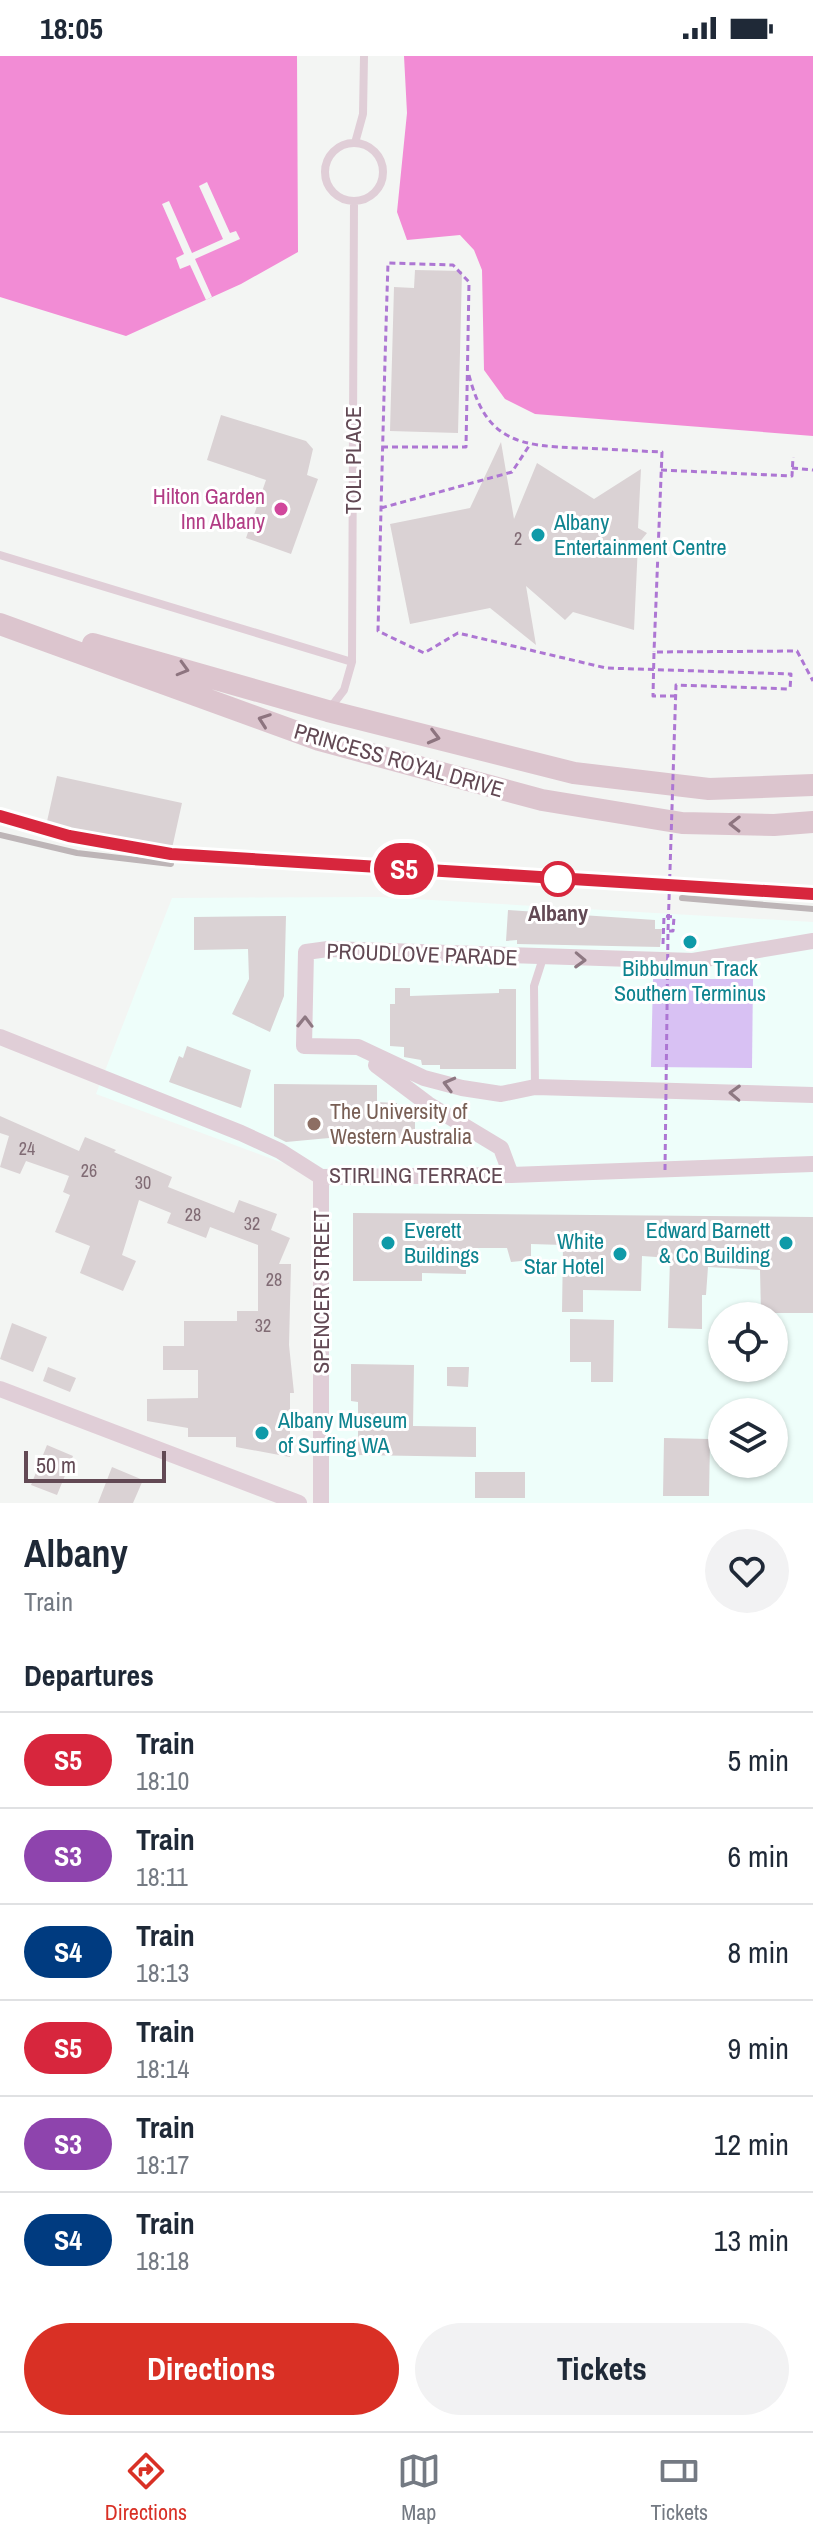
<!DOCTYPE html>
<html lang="en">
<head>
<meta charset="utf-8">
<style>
	body { margin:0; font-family:"Archivo Narrow",sans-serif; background:#f2f2f3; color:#1f2937; height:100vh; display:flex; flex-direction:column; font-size:30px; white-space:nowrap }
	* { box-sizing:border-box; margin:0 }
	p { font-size:26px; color:#747a83 }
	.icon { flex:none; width:44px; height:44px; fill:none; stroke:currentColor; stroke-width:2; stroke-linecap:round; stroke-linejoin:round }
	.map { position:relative; height:1447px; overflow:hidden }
	.panel { display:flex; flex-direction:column; background:#fff; flex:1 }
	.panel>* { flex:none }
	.badge { padding:0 16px; border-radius:26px; font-size:28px; line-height:52px }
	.controls { position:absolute; left:708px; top:1246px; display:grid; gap:16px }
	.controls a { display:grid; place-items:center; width:80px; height:80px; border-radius:50%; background:#fff; box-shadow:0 2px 6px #0004; font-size:40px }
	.scale { position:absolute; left:24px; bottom:20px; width:142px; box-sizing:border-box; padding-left:8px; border:4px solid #624954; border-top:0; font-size:22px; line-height:28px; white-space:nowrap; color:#624954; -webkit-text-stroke:6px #fff; paint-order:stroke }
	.map>.badge { position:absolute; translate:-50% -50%; box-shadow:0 0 0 4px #fff }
	h2 { padding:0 24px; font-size:30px; line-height:72px }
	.round { display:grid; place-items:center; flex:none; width:84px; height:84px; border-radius:42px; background:#f2f2f3 }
	.headline { display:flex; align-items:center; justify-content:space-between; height:136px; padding:0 24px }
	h1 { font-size:38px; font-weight:700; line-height:60px }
	.button { display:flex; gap:16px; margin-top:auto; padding:16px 24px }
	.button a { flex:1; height:92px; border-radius:48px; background:#d93025; color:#fff; font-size:32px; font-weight:700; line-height:92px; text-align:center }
	.button a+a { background:#f2f2f3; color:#1f2937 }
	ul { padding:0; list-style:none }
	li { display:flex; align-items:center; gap:24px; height:96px; padding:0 24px; border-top:2px solid #e0e1e3 }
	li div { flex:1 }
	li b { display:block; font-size:30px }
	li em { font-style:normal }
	li .badge { min-width:88px; font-weight:700; text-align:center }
	.status { display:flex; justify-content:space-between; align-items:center; height:56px; padding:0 40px; background:#fff; direction:ltr }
	.status svg { height:22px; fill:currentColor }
	.tabs { display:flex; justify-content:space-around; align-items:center; height:112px; border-top:2px solid #e0e1e3; background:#fff; font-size:22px; color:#747a83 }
	.tabs a { display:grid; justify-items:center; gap:4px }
	.tabs .on { color:#d93025 }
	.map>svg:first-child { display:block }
	.commercial { fill:#eefefa; fill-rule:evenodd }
	.green { fill:#d8c1f3 }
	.water { fill:#f28cd5 }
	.pier { fill:#f3f5f3 }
	.building { fill:#dad2d4 }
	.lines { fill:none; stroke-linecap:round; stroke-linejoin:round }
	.path { stroke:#ad76d3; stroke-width:3; stroke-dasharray:6 4; stroke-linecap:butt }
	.lane { stroke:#e0ced7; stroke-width:8 }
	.street { stroke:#e0ced7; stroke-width:16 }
	.secondary { stroke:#dcc5ce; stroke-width:22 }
	.rail { stroke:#bdb5b7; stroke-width:6 }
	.path-bridge { stroke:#ad76d3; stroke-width:3; stroke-dasharray:6 4; stroke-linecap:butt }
	.oneway { stroke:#8d747f }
	.oneway2 { stroke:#8e7882 }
	.line-casing { stroke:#fff; stroke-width:18 }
	.line { stroke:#d7263d; stroke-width:12 }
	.hotel-dot { fill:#d1479c; stroke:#fff; stroke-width:3 }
	.culture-dot { fill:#0f9aa8; stroke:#fff; stroke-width:3 }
	.stop-dot { fill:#fff; stroke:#d7263d; stroke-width:4 }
	.education-dot { fill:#8d6e63; stroke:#fff; stroke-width:3 }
	.labels { text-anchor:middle; stroke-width:6; stroke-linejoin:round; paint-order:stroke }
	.number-label { font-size:18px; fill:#806b74 }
	.street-label { font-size:22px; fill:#624954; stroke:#fff }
	.hotel-label { font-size:22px; fill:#b23c85; stroke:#fff; text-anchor:end }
	.culture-label { font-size:22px; fill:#0d838f; stroke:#fff; text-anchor:start }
	.stop-label { font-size:22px; font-weight:bold; fill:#624954; stroke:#fff }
	.education-label { font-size:22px; fill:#785e54; stroke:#fff; text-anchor:start }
</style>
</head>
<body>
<div class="status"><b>18:05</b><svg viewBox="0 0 49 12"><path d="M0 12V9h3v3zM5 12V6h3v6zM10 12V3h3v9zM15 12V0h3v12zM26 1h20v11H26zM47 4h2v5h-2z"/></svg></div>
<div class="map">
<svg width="813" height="1447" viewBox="0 0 813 1447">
	<rect width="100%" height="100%" fill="#f3f5f3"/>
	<path class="commercial" d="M379 841 813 866V1447H321V1121L96 1038 172 842ZM722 1260H774V1312H722ZM722 1356H774V1408H722Z"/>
	<path class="green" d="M653 923H753L752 1012 651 1011Z"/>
	<path class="water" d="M0 0H297L298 196 241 228 126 280 0 241Z
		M404 0H813V380L535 358 505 343 484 314 482 214 474 194 460 179 407 184 397 156 407 57Z"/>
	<path class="pier" d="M207 126 230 177 236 175 240 183 195 203 212 241 206 244 190 209 180 213 176 202 184 198 162 148 169 145 192 197 223 183 199 130Z"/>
	<path class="building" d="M415 214 462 215 458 377 390 375 394 231 414 232Z
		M221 359 306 385 313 393 307 419 318 423 291 498 246 482 266 424 207 404Z
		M501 386 514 463 537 407 594 443 641 413 638 472 647 477 638 488 634 574 573 556 565 564 526 530 536 589 490 552 410 568 390 468 470 452Z
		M57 720 182 747 171 797 46 770Z
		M508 854 655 864V873H662L660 891 517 888V884L506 885Z
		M286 860 284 940 270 976 232 958 249 923 248 893 194 894V861Z
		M395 932H410V940L499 937V933H516V1013H440V1009H422L421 1004 404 1001V991L390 990V948H395Z
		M187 990 251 1014 241 1052 169 1026 179 1000 183 1002Z
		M274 1028 377 1029V1046L397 1047V1059H415V1075H404V1082H385V1089H340V1081L286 1086 274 1080Z
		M0 1060 79 1095 85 1081 116 1094 114 1096 172 1121 168 1131 234 1157 239 1144 277 1158 271 1174 290 1182 279 1208H291L289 1289 294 1337H290V1401L236 1391V1381H188V1372L147 1365V1343L198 1342V1314H163V1290H184V1265H237V1255H258V1189L210 1171 206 1182 167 1167 171 1157 139 1144 122 1199 136 1205 123 1235 80 1217 90 1190 55 1176 70 1139 63 1136 69 1120 26 1105 20 1118 0 1111 9 1080 0 1077Z
		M353 1157 813 1161V1257H761L760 1214 708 1211 706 1239H702V1273L668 1272 670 1202 642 1200 641 1235 583 1234V1256H562L563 1189 531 1188V1204L511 1206 507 1192H466V1218L422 1217V1225H353Z
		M570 1263 614 1264 613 1326H591V1306H570Z
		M12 1267 47 1281 33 1316 0 1303Z
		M351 1308 414 1309 413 1370 476 1371V1401L358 1399V1346L351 1345Z
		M48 1311 76 1322 70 1336 43 1325Z
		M447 1311H469L468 1331 447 1330Z
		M664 1382 710 1383 709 1440H663Z
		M47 1389 73 1400 57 1439 31 1429Z
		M112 1411 143 1424 133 1447H98Z
		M475 1416H525V1442H475Z"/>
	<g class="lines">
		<path class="path" d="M469 319C486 386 519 390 581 392 608 393 635 395 662 396L654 596
			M382 391H466L469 226 453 209 388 207C384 330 381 452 378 575L424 597 458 577 606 612 791 618 790 633
			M792 412 813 414
			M661 414 792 420 793 401
			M381 452 512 416 529 390
			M676 640H653L654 596 797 595 813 625
			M663 888 664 860 674 861 673 875H668"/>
		<path class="lane" d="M325 116a29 29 0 1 1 58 0a29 29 0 1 1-58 0Z
			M355 87 363 58 364 0
			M0 499 352 606
			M331 651 344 634 352 606 354 146
			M535 1031 534 930 543 902"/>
		<path class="street" d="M813 885 693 905 328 893 306 896 304 990 358 991 424 1022 462 1032 501 1038 535 1031 813 1039
			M0 981 241 1077 280 1095 321 1121 511 1119 813 1108
			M376 1009 428 1048 501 1092 511 1119
			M321 1121V1447
			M0 1333 299 1447"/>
		<path class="secondary" d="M0 568 319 684 542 744 682 767 774 769 813 766
			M93 588 328 655 574 717 709 733 813 729"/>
		<path class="rail" d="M0 760 69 780 171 798 813 838
			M0 779 77 797 171 808
			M682 842 813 853"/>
		<path class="path-bridge" d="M665 1114 668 875 676 629 790 633"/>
	</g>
	<defs><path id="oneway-chevron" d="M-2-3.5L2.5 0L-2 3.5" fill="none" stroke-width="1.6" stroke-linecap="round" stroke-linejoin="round" transform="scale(2)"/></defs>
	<g class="oneway">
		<use href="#oneway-chevron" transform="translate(183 613) rotate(16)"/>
		<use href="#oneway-chevron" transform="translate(264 664) rotate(-160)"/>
		<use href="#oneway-chevron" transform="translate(434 681) rotate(14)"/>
		<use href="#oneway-chevron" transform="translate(735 768) rotate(-179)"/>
	</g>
	<g class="oneway2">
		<use href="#oneway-chevron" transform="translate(580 904) rotate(2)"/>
		<use href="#oneway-chevron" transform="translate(305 966) rotate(-89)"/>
		<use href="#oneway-chevron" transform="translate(449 1028) rotate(-165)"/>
		<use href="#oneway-chevron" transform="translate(735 1037) rotate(-178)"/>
	</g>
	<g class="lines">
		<defs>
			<path id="line" d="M0 760 69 780 171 798 813 838"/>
		</defs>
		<use href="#line" class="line-casing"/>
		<use href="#line" class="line"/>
	</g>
	<circle class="hotel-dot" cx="281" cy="453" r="8"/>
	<g class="culture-dot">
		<circle cx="538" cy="479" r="8"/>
		<circle cx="690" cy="886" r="8"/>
		<circle cx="388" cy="1187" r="8"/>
		<circle cx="786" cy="1187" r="8"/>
		<circle cx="620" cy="1198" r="8"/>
		<circle cx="262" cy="1377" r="8"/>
	</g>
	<circle class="stop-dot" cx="558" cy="823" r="16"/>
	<circle class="education-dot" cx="314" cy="1068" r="8"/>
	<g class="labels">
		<g class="number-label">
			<text x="518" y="489">2</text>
			<text x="27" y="1099">24</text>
			<text x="89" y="1121">26</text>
			<text x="143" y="1133">30</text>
			<text x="193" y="1165">28</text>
			<text x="252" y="1174">32</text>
			<text x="274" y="1230">28</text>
			<text x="263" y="1276">32</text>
		</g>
		<g class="street-label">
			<text transform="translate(353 404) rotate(-90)" y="8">TOLL PLACE</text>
			<text transform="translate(399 704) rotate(16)" y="8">PRINCESS ROYAL DRIVE</text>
			<text transform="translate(422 898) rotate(2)" y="8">PROUDLOVE PARADE</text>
			<text x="416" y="1127">STIRLING TERRACE</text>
			<text transform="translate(321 1236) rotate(-90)" y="8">SPENCER STREET</text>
		</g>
		<g class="hotel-label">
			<text x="265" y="448">Hilton Garden<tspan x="265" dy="25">Inn Albany</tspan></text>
		</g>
		<g class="culture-label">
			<text x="554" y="474">Albany<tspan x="554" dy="25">Entertainment Centre</tspan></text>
			<text x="690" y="920" text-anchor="middle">Bibbulmun Track<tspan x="690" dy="25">Southern Terminus</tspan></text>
			<text x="404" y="1182">Everett<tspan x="404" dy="25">Buildings</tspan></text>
			<text x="770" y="1182" text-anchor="end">Edward Barnett<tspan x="770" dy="25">&amp; Co Building</tspan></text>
			<text x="604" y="1193" text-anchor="end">White<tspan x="604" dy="25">Star Hotel</tspan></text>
			<text x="278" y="1372">Albany Museum<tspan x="278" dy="25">of Surfing WA</tspan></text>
		</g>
		<g class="stop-label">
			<text x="558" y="865">Albany</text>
		</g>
		<g class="education-label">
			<text x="330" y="1063">The University of<tspan x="330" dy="25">Western Australia</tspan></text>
		</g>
	</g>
</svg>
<div class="controls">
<a><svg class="icon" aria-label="locate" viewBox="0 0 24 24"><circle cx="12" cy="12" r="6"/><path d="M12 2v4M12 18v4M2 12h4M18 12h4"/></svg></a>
<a><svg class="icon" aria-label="layers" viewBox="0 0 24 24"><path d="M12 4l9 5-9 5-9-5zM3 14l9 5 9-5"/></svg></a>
</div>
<div class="scale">50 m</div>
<b class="badge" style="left:404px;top:813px;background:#d7263d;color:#fff">S5</b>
</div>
<section class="panel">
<div class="headline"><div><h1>Albany</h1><p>Train</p></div><a class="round"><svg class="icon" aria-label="heart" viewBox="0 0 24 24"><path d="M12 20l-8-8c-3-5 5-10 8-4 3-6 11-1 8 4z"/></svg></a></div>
<h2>Departures</h2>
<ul>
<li><span class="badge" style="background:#d7263d;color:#fff">S5</span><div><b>Train</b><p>18:10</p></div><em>5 min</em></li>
<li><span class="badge" style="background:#8e44ad;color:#fff">S3</span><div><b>Train</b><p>18:11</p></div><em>6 min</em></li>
<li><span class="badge" style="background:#003b80;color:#fff">S4</span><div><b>Train</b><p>18:13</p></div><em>8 min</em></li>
<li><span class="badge" style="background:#d7263d;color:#fff">S5</span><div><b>Train</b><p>18:14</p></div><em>9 min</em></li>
<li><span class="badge" style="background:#8e44ad;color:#fff">S3</span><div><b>Train</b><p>18:17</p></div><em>12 min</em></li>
<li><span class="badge" style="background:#003b80;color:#fff">S4</span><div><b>Train</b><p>18:18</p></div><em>13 min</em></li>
</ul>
<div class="button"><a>Directions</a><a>Tickets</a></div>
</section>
<nav class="tabs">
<a class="on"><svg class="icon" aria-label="directions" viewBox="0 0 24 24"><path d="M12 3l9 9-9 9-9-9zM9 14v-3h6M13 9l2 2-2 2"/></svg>Directions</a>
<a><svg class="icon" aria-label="map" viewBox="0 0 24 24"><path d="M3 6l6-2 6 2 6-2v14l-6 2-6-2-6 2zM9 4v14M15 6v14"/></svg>Map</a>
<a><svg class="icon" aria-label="tickets" viewBox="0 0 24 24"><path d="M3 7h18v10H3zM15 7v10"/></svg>Tickets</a>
</nav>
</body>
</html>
